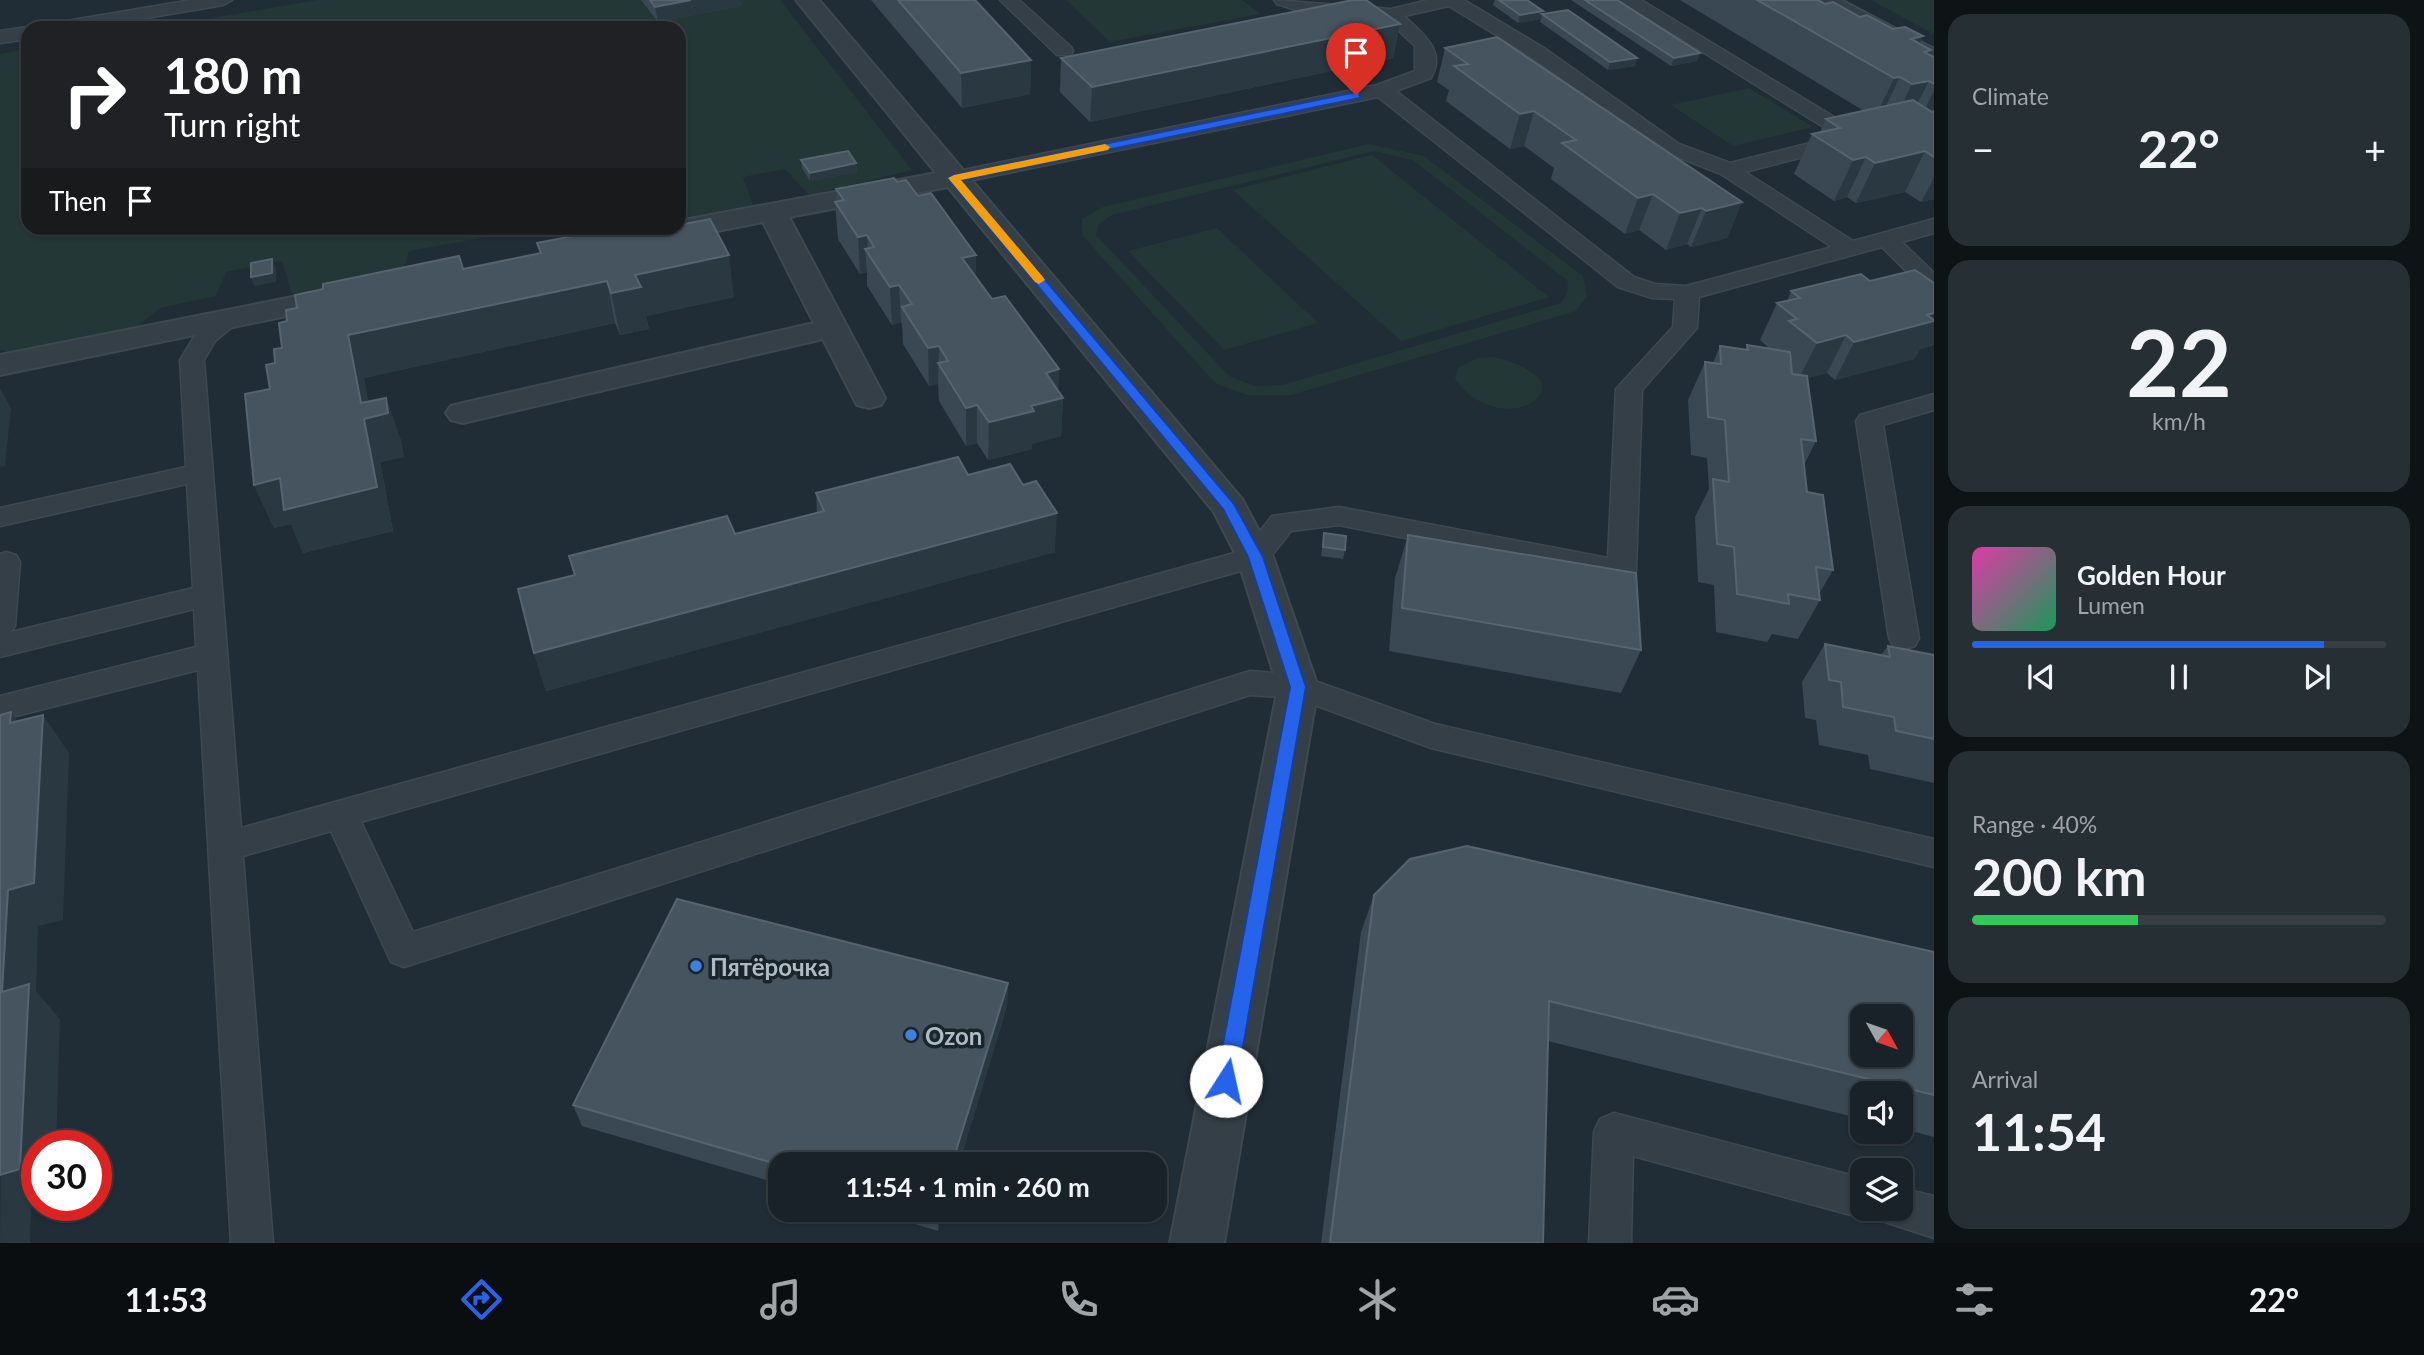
<!DOCTYPE html>
<meta charset="utf-8">
<style>
:root{--surface:#192228;--page:#262f34;--text:#f1f3f6;--muted:#9fa4a8;--line:#373f45;--accent:#2563eb}
body{margin:0;font-family:Lato,sans-serif;background:var(--page);color:var(--text);height:100vh;display:flex;flex-direction:column;font-size:26px;white-space:nowrap}
*{box-sizing:border-box;margin:0}
p{font-size:23px;color:var(--muted)}
.icon{flex:none;width:38px;height:38px;fill:none;stroke:currentColor;stroke-width:2;stroke-linecap:round;stroke-linejoin:round}
.map{position:relative;flex:1;overflow:hidden}
.panel{display:flex;flex-direction:column;gap:14px;padding:14px;background:#0e1316;width:490px}
.panel>*{flex:none}
.top-card{position:absolute;left:21px;top:21px;width:665px;height:214px;border-radius:21px;box-shadow:0 2px 5px #0004,0 0 0 2px var(--line);background:#202124;color:#fff;overflow:hidden}
.needle{width:46px;rotate:130deg}
.tools{position:absolute;left:1850px;top:1004px;display:grid;gap:14px}
.tools a{display:grid;place-items:center;width:63px;height:63px;border-radius:14px;background:var(--surface);box-shadow:0 2px 5px #0004,0 0 0 2px var(--line);font-size:35px}
.speed{position:absolute;left:21px;top:1130px;display:flex;gap:14px;font-size:35px;font-weight:700;text-align:center}
.speed>*{display:grid;place-content:center;width:91px;height:91px;border-radius:50%;background:var(--surface);box-shadow:0 2px 5px #0004,0 0 0 2px var(--line);line-height:1}
.speed .limit{border:10px solid #d22;background:#fff;color:#111}
.pin{position:absolute;display:grid;place-items:center;width:60px;height:60px;color:#fff;margin:-72px -30px;border-radius:50% 50% 50% 0;rotate:-45deg;box-shadow:0 0 7px #0007}
.pin .icon{rotate:45deg}
.me{position:absolute;width:77px;margin:-38px;rotate:10deg;stroke-linejoin:round;filter:drop-shadow(0 0 5px #0008)}
.turn{display:flex;align-items:center;gap:24px;height:147px;padding:0 28px;font-size:32px}
.turn .icon{width:91px;height:91px;stroke-width:2.5}
.turn b{display:block;font-size:49px;line-height:60px}
.then{display:flex;align-items:center;height:66px;padding:0 28px;background:#0003;gap:14px;font-size:26px}
.big{font-size:52px;font-weight:700;line-height:1.1}
.panel .card{flex:1;display:flex;flex-direction:column;justify-content:center;gap:10px;min-width:0;padding:0 24px;border-radius:21px;background:var(--page)}
.panel .dial{align-items:center;gap:0}
.dial b{font-size:91px;line-height:1}
.song{display:flex;align-items:center;gap:21px}
.cover{width:84px;height:84px;border-radius:10px;background:linear-gradient(135deg,hsl(320 70% 55%),hsl(150 70% 35%))}
.played{height:7px;border-radius:4px;background:linear-gradient(90deg,var(--accent) 85%,var(--line) 85%)}
.keys{display:flex;justify-content:space-around;direction:ltr}
.heat{display:flex;justify-content:space-between;align-items:center;font-size:38px;direction:ltr}
.charge{height:10px;border-radius:5px;background:linear-gradient(90deg,#34c759 40%,var(--line) 0)}
.trip{position:absolute;left:768px;top:1152px;width:399px;height:70px;border-radius:21px;background:var(--surface);box-shadow:0 2px 5px #0004,0 0 0 2px var(--line);font-weight:700;line-height:70px;text-align:center}
.tabs{display:flex;height:112px;justify-content:space-around;align-items:center;background:#0a0e10;color:var(--muted)}
.tabs .icon{width:49px;height:49px}
.tabs .current{color:var(--accent)}
.tabs b{font-size:32px;color:var(--text)}
main{display:flex;flex:1;min-height:0}
.map>svg:first-child{display:block}
.green{fill:#233736;fill-rule:evenodd}
.lines{fill:none;stroke-linecap:round;stroke-linejoin:round}
.service-casing{stroke:#3e4850;stroke-width:3}
.minor-casing{stroke:#3e4850;stroke-width:4}
.service{fill:#343f47;fill-rule:evenodd}
.minor{fill:#343f47;fill-rule:evenodd}
.wall{fill:#394853}
.shaded-wall{fill:#2a3842}
.building{fill:#45545f;stroke:#56646f;stroke-width:2;fill-rule:evenodd}
.route{fill:#2563eb;stroke:#184099;stroke-width:2}
.slow{fill:#f59e0b}
.shop-dot{fill:#3f7fe0;stroke:#1a242b;stroke-width:2.5}
.labels{text-anchor:middle;dominant-baseline:central;stroke-width:7;stroke-linejoin:round;paint-order:stroke}
.near-poi-label{font-size:24px;font-weight:bold;fill:#aebac4;stroke:#1a242b;text-anchor:start}
</style>
<main>
<div class="map">
<svg width="1934" height="1243" viewBox="0 0 1934 1243">
<rect width="100%" height="100%" fill="#212d36"/>
<g class="green">
<polygon points="317,0 780,0 912,170 809,195 785,169 743,177 754,207 679,223 679,28 153,28"/>
<polygon points="1066,0 1242,0 1260,14 1110,42"/>
<polygon points="1871,0 1934,0 1934,34"/>
<polygon points="28,49 28,228 536,228 409,251 403,272 292,294 282,261 226,272 216,296 160,308 132,331 19,355 0,350 0,54"/>
<polygon points="1749,88 1813,127 1733,146 1671,105"/>
<path d="M1369 144 1424 156 1583 276 1587 296 1576 311 1291 395H1247L1215 383 1082 235V219L1103 207ZM1374 151 1413 160 1568 281 1567 293 1561 303 1283 385 1254 386 1229 376 1096 235 1099 224 1112 215Z"/>
<polygon points="1372,155 1549,297 1401,341 1233,190"/>
<polygon points="1217,228 1318,323 1224,350 1128,251"/>
<path d="M1492 357C1506 359 1563 377 1535 400 1511 420 1468 403 1455 378L1458 368 1478 358Z"/>
</g>
<g class="lines">
<defs>
<g id="service">
<polygon points="191,0 232,0 223,5 88,28 46,28 55,23"/>
<polygon points="1000,0 1019,0 1071,47 1073,51 1071,55 1057,55"/>
<path d="M1274 0 1391 9 1428 0H1464L1544 48 1679 144 1730 163 1838 136 1619 0H1641L1862 134 1865 138 1862 142 1745 172 1853 241 1934 219V233L1902 242 1934 273V293L1926 291 1882 247 1699 297 1697 328 1642 390 1636 571 1632 578 1622 581 1339 525 1291 531 1265 564 361 822 413 932 1250 671 1298 675 1435 724 1934 839V867L1431 748 1296 698 1250 695 404 967 391 962 331 831 243 856 273 1243H231L198 670 0 720V696L196 647 194 609 0 657V554L6 552 16 555 20 562 15 626 11 632 193 588 187 484 0 526V508L186 467 180 360 197 332 223 313H239L243 318 215 341 204 360 241 828 1245 550 1272 516 1339 507 1608 558 1616 389 1673 327 1675 299 1652 298 1618 287 1378 97 954 184 947 182 943 178 947 174 954 172 1377 85 1415 71V46L1386 19 1302 12 1277 4ZM1449 6 1530 56 1665 152 1721 174 1832 247 1686 286 1655 284 1634 277 1396 91 1431 78C1447 51 1422 33 1404 16Z"/>
<polygon points="28,27 28,39 0,43 0,31"/>
<polygon points="1934,394 1934,410 1883,425 1919,638 1915,646 1904,649 1893,646 1889,638 1856,421 1860,415"/>
<polygon points="1614,1113 1862,1178 1862,1209 1878,1209 1862,1218 1633,1156 1631,1243 1589,1243 1594,1132 1600,1119"/>
<polygon points="1900,1188 1934,1196 1934,1238 1885,1222 1880,1209 1900,1209"/>
</g>
<g id="minor">
<polygon points="796,0 819,0 1242,499 1273,557 1318,687 1224,1243 1170,1243 1278,687 1237,557 1214,512 948,187 789,217 885,398 881,405 869,408 857,405 823,339 463,423 451,420 446,413 451,406 463,403 814,323 763,222 661,242 651,239 647,233 650,228 679,228 679,221 936,173"/>
<polygon points="1813,0 1841,0 1934,49 1934,66 1816,5"/>
<polygon points="348,286 359,289 363,295 359,301 0,375 0,355"/>
</g>
</defs>
<use href="#service" class="service-casing"/>
<use href="#minor" class="minor-casing"/>
<use href="#service" class="service"/>
<use href="#minor" class="minor"/>
</g>
<g class="wall">
<polygon points="641,0 740,0 741,6 658,22"/>
<polygon points="871,0 975,0 1031,60 1030,94 962,108"/>
<polygon points="1495,0 1527,0 1543,11 1541,19 1518,23 1493,5"/>
<polygon points="1571,0 1617,0 1700,53 1697,61 1671,66"/>
<polygon points="1680,0 1818,0 1825,4 1893,29 1923,36 1919,44 1931,50 1929,55 1934,57 1934,199 1921,202 1905,192 1856,203 1847,197 1834,201 1794,174 1812,134 1820,132 1826,119 1864,111"/>
<polygon points="1542,14 1637,58 1635,66 1608,70 1540,22"/>
<polygon points="1400,24 1393,58 1090,122 1060,92 1061,58"/>
<polygon points="1445,48 1742,202 1727,238 1691,247 1687,244 1666,250 1639,230 1625,234 1551,179 1554,168 1524,146 1510,149 1446,101 1449,90 1437,82"/>
<polygon points="801,160 856,163 857,172 810,181 802,168"/>
<polygon points="836,189 976,277 992,299 1059,369 1058,390 1063,398 1061,436 1032,444 1032,449 988,460 977,443 966,446 939,401 938,384 929,386 903,344 902,325 901,322 892,325 867,286 867,272 860,274 838,239 835,202 837,202"/>
<polygon points="537,243 734,297 646,316 649,329 620,335 615,323 364,378 368,402 386,398 401,441 404,457 380,462 393,531 303,553 291,524 274,528 254,485 270,389 275,363 282,348 287,321 463,269 540,253"/>
<polygon points="1870,281 1934,283 1934,345 1920,349 1914,359 1835,380 1827,373 1807,378 1816,441 1804,465 1807,492 1833,570 1819,594 1820,600 1798,639 1772,634 1767,642 1716,632 1714,585 1698,582 1695,517 1709,489 1707,458 1691,455 1688,400 1705,362 1713,363 1720,346 1745,350 1747,345 1769,348 1760,340 1777,303 1787,301 1791,291"/>
<polygon points="968,475 1055,552 546,691 534,653 574,575 569,556 735,534 817,513 816,493"/>
<polygon points="1324,533 1345,550 1343,559 1321,556"/>
<polygon points="1408,535 1641,650 1621,693 1389,651 1395,578"/>
<polygon points="1825,644 1881,655 1888,646 1934,655 1934,783 1870,769 1868,755 1819,745 1816,720 1805,718 1802,682"/>
<polygon points="1374,895 1934,952 1934,1137 1900,1128 1900,1094 1862,1094 1862,1119 1548,1041 1543,1243 1321,1243 1361,932"/>
<polygon points="1008,983 1007,1006 959,1164 780,1164 780,1184 582,1126 573,1105"/>
<polygon points="865,1209 945,1209 938,1231"/>
</g>
<g class="shaded-wall">
<polygon points="691,0 740,0 741,6 658,22 655,7"/>
<polygon points="1543,11 1541,19 1518,23 1520,15"/>
<polygon points="1400,24 1393,58 1090,122 1092,87"/>
<polygon points="1923,36 1905,75 1911,39"/>
<polygon points="1931,50 1916,83 1929,81 1909,120 1893,123 1912,84 1924,52"/>
<polygon points="1700,53 1697,61 1671,66 1674,58"/>
<polygon points="1637,58 1635,66 1608,70 1610,62"/>
<polygon points="1031,60 1030,94 962,108 961,73"/>
<polygon points="1900,77 1881,116 1875,118 1894,78"/>
<polygon points="1934,91 1934,121 1917,125"/>
<polygon points="1534,111 1524,146 1510,149 1520,114"/>
<polygon points="1925,151 1905,192 1856,203 1875,163"/>
<polygon points="1866,157 1847,197 1834,201 1853,160"/>
<polygon points="856,163 857,172 810,181 810,173"/>
<polygon points="1934,177 1934,199 1921,202 1930,186"/>
<polygon points="1653,194 1639,230 1625,234 1638,198"/>
<polygon points="1742,202 1727,238 1691,247 1706,211"/>
<polygon points="1702,208 1687,244 1666,250 1680,213"/>
<polygon points="867,235 868,252 865,249 867,272 860,274 858,237"/>
<polygon points="729,255 734,297 646,316 649,329 620,335 611,293 635,275"/>
<polygon points="976,255 976,292 962,258"/>
<polygon points="272,259 276,268 276,282 254,286 251,277"/>
<polygon points="607,281 615,323 364,378 371,417 386,398 401,441 404,457 380,462 393,531 303,553 291,524 274,528 254,485 361,403 348,335"/>
<polygon points="899,285 901,322 892,325 890,287"/>
<polygon points="1934,301 1934,345 1920,349 1914,359 1835,380 1854,342"/>
<polygon points="1846,335 1827,373 1798,380 1817,343"/>
<polygon points="939,346 938,384 929,386 928,348"/>
<polygon points="1059,369 1057,399 1063,398 1061,436 1032,444 1032,449 988,460 989,422 1031,406 1046,373"/>
<polygon points="0,388 11,408 5,466 0,467"/>
<polygon points="977,405 977,443 966,446 966,408"/>
<polygon points="1057,513 1055,552 546,691 534,653"/>
<polygon points="11,712 38,750 10,723"/>
<polygon points="43,715 69,753 63,920 38,926 36,991 60,1019 56,1146 37,1146 37,1206 38,1206 31,1208 30,1243 0,1243 2,992 8,890"/>
<polygon points="1008,983 1007,1006 959,1164 952,1164"/>
<polygon points="938,1209 945,1209 938,1231"/>
</g>
<g class="building">
<polygon points="650,0 691,0 655,7"/>
<polygon points="898,0 975,0 1031,60 961,73"/>
<polygon points="1353,0 1366,0 1400,24 1092,87 1061,58"/>
<polygon points="1499,0 1527,0 1543,11 1520,15"/>
<polygon points="1585,0 1617,0 1700,53 1674,58"/>
<polygon points="1757,0 1818,0 1825,4 1833,2 1860,17 1867,15 1893,29 1905,27 1923,36 1911,39 1931,50 1924,52 1934,57 1934,84 1929,81 1912,84 1900,77 1894,78"/>
<polygon points="1568,10 1637,58 1610,62 1542,14"/>
<polygon points="1497,37 1742,202 1706,211 1702,208 1680,213 1653,194 1638,198 1562,143 1576,140 1534,111 1520,114 1454,66 1468,64 1445,48"/>
<polygon points="1913,100 1932,112 1934,111 1934,157 1925,151 1875,163 1866,157 1853,160 1812,134 1840,128 1826,119"/>
<polygon points="848,151 856,163 810,173 801,160"/>
<polygon points="894,178 897,182 906,180 918,196 931,193 976,255 962,258 992,299 1005,296 1059,369 1046,373 1063,398 1031,406 1034,411 989,422 977,405 966,408 938,363 948,361 939,346 928,348 902,307 912,304 899,285 890,287 865,249 874,247 867,235 858,237 835,202 844,200 836,189"/>
<polygon points="710,219 729,255 635,275 641,287 611,293 607,281 348,335 361,403 386,398 388,413 364,419 377,487 284,510 280,478 254,485 245,394 270,389 266,365 275,363 274,349 282,348 279,323 287,321 286,310 297,308 295,295 323,289 323,284 459,256 463,269 541,253 537,243 614,228 679,228 679,225"/>
<polygon points="272,259 272,273 251,277 251,263"/>
<polygon points="1915,270 1934,283 1934,313 1927,315 1934,320 1934,321 1854,342 1846,335 1817,343 1789,321 1797,319 1777,303 1800,298 1791,291 1861,274 1870,281"/>
<polygon points="1747,345 1790,352 1792,374 1807,376 1816,441 1801,439 1807,492 1823,495 1833,570 1816,567 1820,600 1788,594 1789,604 1737,594 1734,547 1717,544 1713,479 1729,482 1725,420 1708,417 1705,362 1721,364 1720,346 1748,350"/>
<polygon points="958,457 968,475 1010,464 1023,485 1036,481 1057,513 534,653 518,589 575,575 569,556 727,516 735,534 824,511 816,493"/>
<polygon points="1324,533 1346,536 1345,550 1323,547"/>
<polygon points="1408,535 1636,573 1641,650 1402,608"/>
<polygon points="1825,644 1890,657 1888,646 1934,655 1934,739 1896,731 1894,717 1843,707 1841,682 1829,680"/>
<polygon points="11,712 10,723 43,715 34,883 8,890 2,992 29,984 20,1169 0,1175 0,715"/>
<path d="M1467 846 1934 952V1095L1549 1001 1543 1243H1330L1374 895 1410 859ZM1862 1017H1900V1055H1862Z"/>
<polygon points="677,899 1008,983 952,1164 780,1164 780,1165 573,1105"/>
</g>
<polygon class="route" points="1356,92 1360,93 1360,98 961,180 1234,504 1263,557 1306,687 1237,1081 1234,1088 1226,1090 1219,1088 1216,1081 1290,687 1248,557 1223,509 948,178 954,175"/>
<polygon class="slow" points="1105,144 1110,147 1108,150 961,180 1043,277 1045,280 1039,284 1035,282 948,178 954,175"/>
<g class="shop-dot">
<circle cx="696" cy="966" r="7"/>
<circle cx="911" cy="1035" r="7"/>
</g>
<g class="labels">
<g class="near-poi-label">
<text x="710" y="966">Пятёрочка</text>
<text x="925" y="1035">Ozon</text>
</g>
</g>
</svg>
<div class="tools">
<a><svg class="needle" viewBox="-14 -14 28 28"><path d="M0-13l5 13h-10z" fill="#e53935"/><path d="M0 13l5-13h-10z" fill="#9fa4a8"/></svg></a>
<a><svg class="icon" aria-label="sound" viewBox="0 0 24 24"><path d="M4 9h4l5-4v14l-5-4H4zM17 9q2 3 0 6"/></svg></a>
<a><svg class="icon" aria-label="layers" viewBox="0 0 24 24"><path d="M12 4l9 5-9 5-9-5zM3 14l9 5 9-5"/></svg></a>
</div>
<div class="speed"><div class="limit">30</div></div>
<div class="pin" style="left:1356px;top:95px;background:#d93025"><svg class="icon" aria-label="arrive" viewBox="0 0 24 24"><path d="M6 21V4h12l-3 4 3 4H6"/></svg></div>
<svg class="me" style="left:1226px;top:1081px" viewBox="-20 -20 40 40"><circle r="19" fill="#fff"/><path d="M0-13L10 11 0 6-10 11z" fill="#2563eb"/></svg>
<div class="trip">11:54 · 1 min · 260 m</div>
<div class="top-card">
<div class="turn"><svg class="icon" aria-label="right" viewBox="0 0 24 24"><path d="M7 20v-9h11M14 6l5 5-5 5"/></svg><div><b>180 m</b>Turn right</div></div>
<div class="then">Then<svg class="icon" aria-label="arrive" viewBox="0 0 24 24"><path d="M6 21V4h12l-3 4 3 4H6"/></svg></div>
</div>
</div>
<section class="panel">
<div class="card"><p>Climate</p>
<div class="heat"><a>−</a><b class="big">22°</b><a>+</a></div>
</div>
<div class="card dial"><b>22</b><p>km/h</p></div>
<div class="card">
<div class="song"><i class="cover"></i><div><b>Golden Hour</b><p>Lumen</p></div></div>
<div class="played"></div>
<div class="keys"><svg class="icon" aria-label="previous" viewBox="0 0 24 24"><path d="M18 5L8 12l10 7zM5 5v14"/></svg><svg class="icon" aria-label="pause" viewBox="0 0 24 24"><path d="M8 5v14M16 5v14"/></svg><svg class="icon" aria-label="next" viewBox="0 0 24 24"><path d="M6 5l10 7-10 7zM19 5v14"/></svg></div>
</div>
<div class="card"><p>Range · 40%</p><b class="big">200 km</b><div class="charge"></div></div>
<div class="card"><p>Arrival</p><b class="big">11:54</b></div>
</section>
</main>
<nav class="tabs">
<b>11:53</b>
<svg class="icon current" aria-label="directions" viewBox="0 0 24 24"><path d="M12 3l9 9-9 9-9-9zM9 14v-3h6M13 9l2 2-2 2"/></svg>
<svg class="icon" aria-label="music" viewBox="0 0 24 24"><path d="M9 18V5l10-2v13"/><circle cx="6" cy="18" r="3"/><circle cx="16" cy="16" r="3"/></svg>
<svg class="icon" aria-label="phone" viewBox="0 0 24 24"><path d="M5 4h4l2 5-3 2q2 4 5 5l2-3 5 2v4C11 20 4 13 5 4z"/></svg>
<svg class="icon" aria-label="climate" viewBox="0 0 24 24"><path d="M12 3v18M4 7l16 10M4 17L20 7"/></svg>
<svg class="icon" aria-label="car" viewBox="0 0 24 24"><path d="M5 17H2v-5l4-1 3-4h7l3 4 3 1v5h-3M9 17h6M6 11h13"/><circle cx="7" cy="17" r="2"/><circle cx="17" cy="17" r="2"/></svg>
<svg class="icon" aria-label="filters" viewBox="0 0 24 24"><path d="M4 7h16M4 17h16"/><circle cx="9" cy="7" r="2"/><circle cx="15" cy="17" r="2"/></svg>
<b>22°</b>
</nav>
